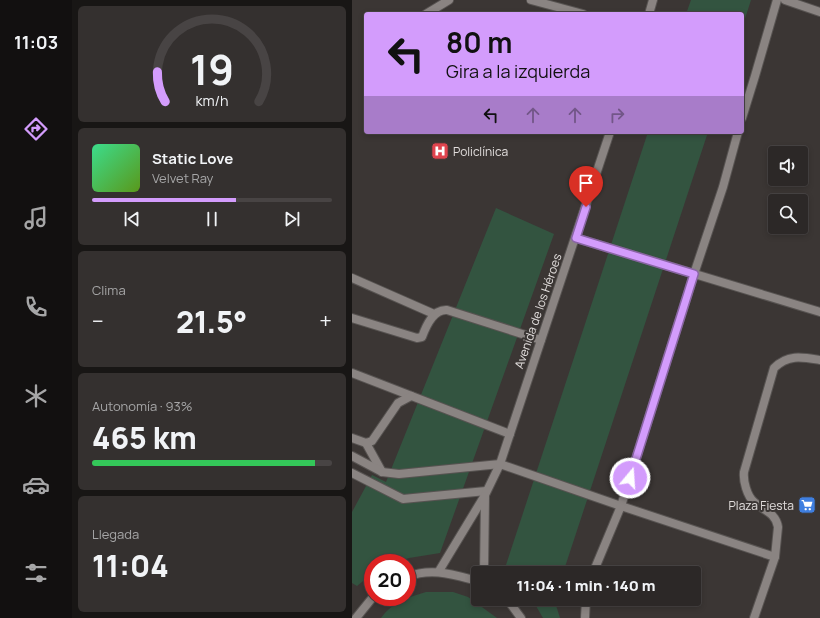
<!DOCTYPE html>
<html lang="es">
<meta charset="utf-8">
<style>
:root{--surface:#2c2827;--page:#34302f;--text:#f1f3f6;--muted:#a6a6a7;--line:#484444;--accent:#d39cfc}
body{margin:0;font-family:Manrope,sans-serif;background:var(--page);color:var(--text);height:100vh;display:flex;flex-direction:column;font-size:15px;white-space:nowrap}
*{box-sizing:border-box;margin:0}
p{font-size:13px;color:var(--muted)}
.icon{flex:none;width:22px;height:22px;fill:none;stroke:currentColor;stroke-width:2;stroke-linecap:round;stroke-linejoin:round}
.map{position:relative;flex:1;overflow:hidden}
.drawer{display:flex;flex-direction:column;gap:6px;padding:6px;background:#181615;width:280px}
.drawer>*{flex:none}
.top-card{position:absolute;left:12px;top:12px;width:380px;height:122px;border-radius:4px;box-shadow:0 2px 6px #0003,0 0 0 1px var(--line);background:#d39cfc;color:#111;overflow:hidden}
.tools{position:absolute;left:416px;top:146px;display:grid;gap:8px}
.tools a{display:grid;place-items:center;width:40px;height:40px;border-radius:4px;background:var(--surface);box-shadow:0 2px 6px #0003,0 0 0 1px var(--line);font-size:20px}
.speed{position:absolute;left:12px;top:554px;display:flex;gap:8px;font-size:20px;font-weight:700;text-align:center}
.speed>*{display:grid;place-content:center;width:52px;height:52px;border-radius:50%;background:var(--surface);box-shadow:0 2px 6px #0003,0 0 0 1px var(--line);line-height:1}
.speed .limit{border:6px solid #d22;background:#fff;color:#111}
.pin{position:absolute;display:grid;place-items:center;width:34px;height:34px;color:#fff;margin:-41px -17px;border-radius:50% 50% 50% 0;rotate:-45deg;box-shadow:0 0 4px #0007}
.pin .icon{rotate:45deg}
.me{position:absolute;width:44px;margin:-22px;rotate:18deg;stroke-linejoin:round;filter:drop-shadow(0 0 3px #0008)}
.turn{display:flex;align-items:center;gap:14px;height:84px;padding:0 16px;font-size:18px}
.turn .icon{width:52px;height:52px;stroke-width:2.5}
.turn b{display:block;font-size:28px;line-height:34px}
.lanes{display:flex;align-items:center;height:38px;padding:0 16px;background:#0003;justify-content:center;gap:20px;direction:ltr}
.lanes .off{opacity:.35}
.big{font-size:30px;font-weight:800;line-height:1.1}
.drawer .widget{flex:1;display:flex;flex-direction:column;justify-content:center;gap:6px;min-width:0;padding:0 14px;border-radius:6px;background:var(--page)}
.drawer .dial{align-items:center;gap:0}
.dial svg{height:104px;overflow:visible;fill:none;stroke:var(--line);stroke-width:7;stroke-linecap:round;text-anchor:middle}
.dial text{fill:var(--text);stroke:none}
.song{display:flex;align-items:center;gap:12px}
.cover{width:48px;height:48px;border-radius:6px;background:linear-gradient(135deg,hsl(150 70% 55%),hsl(90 70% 35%))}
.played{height:4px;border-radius:2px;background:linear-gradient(90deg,var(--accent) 60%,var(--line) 60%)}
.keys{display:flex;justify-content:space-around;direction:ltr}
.heat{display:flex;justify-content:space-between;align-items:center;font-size:22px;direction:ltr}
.charge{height:6px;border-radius:3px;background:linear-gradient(90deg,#34c759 93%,var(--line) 0)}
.trip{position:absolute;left:119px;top:566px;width:230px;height:40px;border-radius:4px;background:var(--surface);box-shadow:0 2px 6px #0003,0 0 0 1px var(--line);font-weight:800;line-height:40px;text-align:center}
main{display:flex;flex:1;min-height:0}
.dock{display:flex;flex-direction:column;width:72px;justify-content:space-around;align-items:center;background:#121010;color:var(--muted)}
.dock .icon{width:28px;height:28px}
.dock .selected{color:var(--accent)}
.dock b{font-size:18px;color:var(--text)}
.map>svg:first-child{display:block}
.green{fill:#335440}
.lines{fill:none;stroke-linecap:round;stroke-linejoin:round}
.service-casing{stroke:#575351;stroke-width:10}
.minor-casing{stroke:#575351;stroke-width:10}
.service{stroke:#8a8482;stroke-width:8}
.minor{stroke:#8a8482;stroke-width:8}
.route-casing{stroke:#8965a4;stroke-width:10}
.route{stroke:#d39cfc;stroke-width:7}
.labels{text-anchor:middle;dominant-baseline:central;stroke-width:4;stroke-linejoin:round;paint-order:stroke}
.poi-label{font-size:12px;fill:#e1dddc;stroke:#3b3634;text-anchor:start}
.street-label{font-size:12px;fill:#e1dddc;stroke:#3b3634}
</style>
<main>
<nav class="dock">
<b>11:03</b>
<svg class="icon selected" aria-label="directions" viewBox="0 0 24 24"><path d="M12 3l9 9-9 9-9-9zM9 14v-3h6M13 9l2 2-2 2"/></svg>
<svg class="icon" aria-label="music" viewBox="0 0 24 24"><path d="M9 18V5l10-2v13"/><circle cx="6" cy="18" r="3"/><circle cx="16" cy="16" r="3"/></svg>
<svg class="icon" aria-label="phone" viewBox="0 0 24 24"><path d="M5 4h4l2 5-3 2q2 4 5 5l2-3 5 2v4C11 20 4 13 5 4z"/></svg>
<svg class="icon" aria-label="climate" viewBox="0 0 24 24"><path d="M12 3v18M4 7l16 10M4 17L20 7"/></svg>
<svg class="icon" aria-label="car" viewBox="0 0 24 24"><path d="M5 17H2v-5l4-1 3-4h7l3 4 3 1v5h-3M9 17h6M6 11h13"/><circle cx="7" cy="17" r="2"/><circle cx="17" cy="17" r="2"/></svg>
<svg class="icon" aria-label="filters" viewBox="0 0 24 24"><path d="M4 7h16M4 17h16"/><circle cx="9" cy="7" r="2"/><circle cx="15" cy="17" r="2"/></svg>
</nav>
<section class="drawer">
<div class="widget dial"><svg viewBox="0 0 100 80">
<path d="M14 69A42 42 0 1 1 86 69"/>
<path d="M14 69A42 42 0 0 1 8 46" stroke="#d39cfc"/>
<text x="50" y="56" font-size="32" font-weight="700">19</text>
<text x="50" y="72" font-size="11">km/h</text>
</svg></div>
<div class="widget">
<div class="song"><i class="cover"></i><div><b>Static Love</b><p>Velvet Ray</p></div></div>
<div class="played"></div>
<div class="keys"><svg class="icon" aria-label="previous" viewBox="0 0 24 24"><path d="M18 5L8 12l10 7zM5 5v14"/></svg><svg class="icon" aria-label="pause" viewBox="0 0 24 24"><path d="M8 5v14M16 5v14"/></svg><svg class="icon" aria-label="next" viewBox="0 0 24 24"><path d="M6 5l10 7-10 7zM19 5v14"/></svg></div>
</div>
<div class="widget"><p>Clima</p>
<div class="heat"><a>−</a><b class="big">21.5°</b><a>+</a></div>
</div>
<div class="widget"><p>Autonomía · 93%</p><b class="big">465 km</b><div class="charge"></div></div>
<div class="widget"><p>Llegada</p><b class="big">11:04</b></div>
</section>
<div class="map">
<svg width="468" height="618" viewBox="0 0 468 618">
<rect width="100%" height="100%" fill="#3b3634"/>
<g class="green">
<polygon points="339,0 399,0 390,28 390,14 334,14"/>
<polygon points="296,132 356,132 211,573 155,573 152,571"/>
<polygon points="144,208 202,234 88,553 57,558 42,563 21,563 21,573 5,586 0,583 0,512 20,475 34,482"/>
<path d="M74 592H101L116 597 145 618H29C39 603 57 597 74 592Z"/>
<polygon points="180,599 202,599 208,618 191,618"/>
</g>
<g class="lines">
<defs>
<g id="service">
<polyline points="179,0 231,14"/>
<polyline points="433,0 468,12"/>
<polyline points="74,14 97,0"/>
<polyline points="390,118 403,76 425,0"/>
<polyline points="224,238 468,312"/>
<polyline points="0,278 82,314"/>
<path d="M0 318 65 338 70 337C74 326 81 309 95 310L189 340"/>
<polyline points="0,373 158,434"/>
<polyline points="0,438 14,443 20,441 46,403 59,396"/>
<polyline points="14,443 30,472"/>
<polyline points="0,456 30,472 47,474 148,464 269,506 423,557"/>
<polyline points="0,473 51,499 134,491"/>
<polyline points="241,573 269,506 342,274 371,187 386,132"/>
<polyline points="233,618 234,599"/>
<path d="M402 618 423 557 426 527C424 513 411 510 402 502 395 496 391 481 392 472L422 368C436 354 450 357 468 360"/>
</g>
<g id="minor">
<polyline points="297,14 301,0"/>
<polyline points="87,571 133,495 148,464 258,132"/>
<polyline points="132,573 133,496"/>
<path d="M55 577C80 567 102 575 126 581"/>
<polyline points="155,599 169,618"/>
<polyline points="4,618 21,597"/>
</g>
</defs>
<use href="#service" class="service-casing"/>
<use href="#minor" class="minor-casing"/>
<use href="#service" class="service"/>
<use href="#minor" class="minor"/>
</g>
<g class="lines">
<defs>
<polyline id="route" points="234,207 224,238 342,274 278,478"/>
</defs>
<use href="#route" class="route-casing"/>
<use href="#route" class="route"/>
</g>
<defs>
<symbol id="hospital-square" viewBox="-11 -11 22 22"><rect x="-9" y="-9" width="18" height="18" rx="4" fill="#e0444e" stroke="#3b3634"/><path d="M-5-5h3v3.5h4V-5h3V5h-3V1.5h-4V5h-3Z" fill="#fff"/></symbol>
<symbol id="supermarket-square" viewBox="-11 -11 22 22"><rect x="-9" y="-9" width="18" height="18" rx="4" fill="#3f7fe0" stroke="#3b3634"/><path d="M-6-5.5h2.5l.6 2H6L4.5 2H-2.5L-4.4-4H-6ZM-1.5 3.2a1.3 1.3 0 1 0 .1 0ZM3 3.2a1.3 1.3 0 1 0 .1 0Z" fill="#fff"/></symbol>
</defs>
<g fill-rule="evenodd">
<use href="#hospital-square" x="78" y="141" width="20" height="20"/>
<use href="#supermarket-square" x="445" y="495" width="20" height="20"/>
</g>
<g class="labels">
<g class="poi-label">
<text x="101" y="151">Policlínica</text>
<text x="442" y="505" text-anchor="end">Plaza Fiesta</text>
</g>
<g class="street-label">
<text transform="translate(186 311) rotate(-71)">Avenida de los Héroes</text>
</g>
</g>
</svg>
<div class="tools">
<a><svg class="icon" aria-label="sound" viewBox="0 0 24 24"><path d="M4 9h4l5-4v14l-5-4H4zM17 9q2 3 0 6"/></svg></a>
<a><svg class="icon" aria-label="search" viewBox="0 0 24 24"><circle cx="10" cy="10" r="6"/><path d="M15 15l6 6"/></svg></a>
</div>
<div class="speed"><div class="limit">20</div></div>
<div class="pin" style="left:234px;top:207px;background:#d93025"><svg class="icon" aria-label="arrive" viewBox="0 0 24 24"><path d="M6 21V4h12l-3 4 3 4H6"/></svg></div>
<svg class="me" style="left:278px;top:478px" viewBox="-20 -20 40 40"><circle r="17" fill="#d39cfc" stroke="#fff" stroke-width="3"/><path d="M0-11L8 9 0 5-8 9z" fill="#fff"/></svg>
<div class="trip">11:04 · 1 min · 140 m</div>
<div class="top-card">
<div class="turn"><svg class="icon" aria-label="left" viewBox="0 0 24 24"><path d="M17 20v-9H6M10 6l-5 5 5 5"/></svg><div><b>80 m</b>Gira a la izquierda</div></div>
<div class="lanes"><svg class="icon" aria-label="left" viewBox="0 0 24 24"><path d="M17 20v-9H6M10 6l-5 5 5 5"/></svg><svg class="icon off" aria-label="ahead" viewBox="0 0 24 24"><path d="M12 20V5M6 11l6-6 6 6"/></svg><svg class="icon off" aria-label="ahead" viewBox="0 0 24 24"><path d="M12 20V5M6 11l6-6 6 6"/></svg><svg class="icon off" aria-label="right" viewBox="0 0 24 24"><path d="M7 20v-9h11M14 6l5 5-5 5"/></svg></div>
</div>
</div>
</main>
